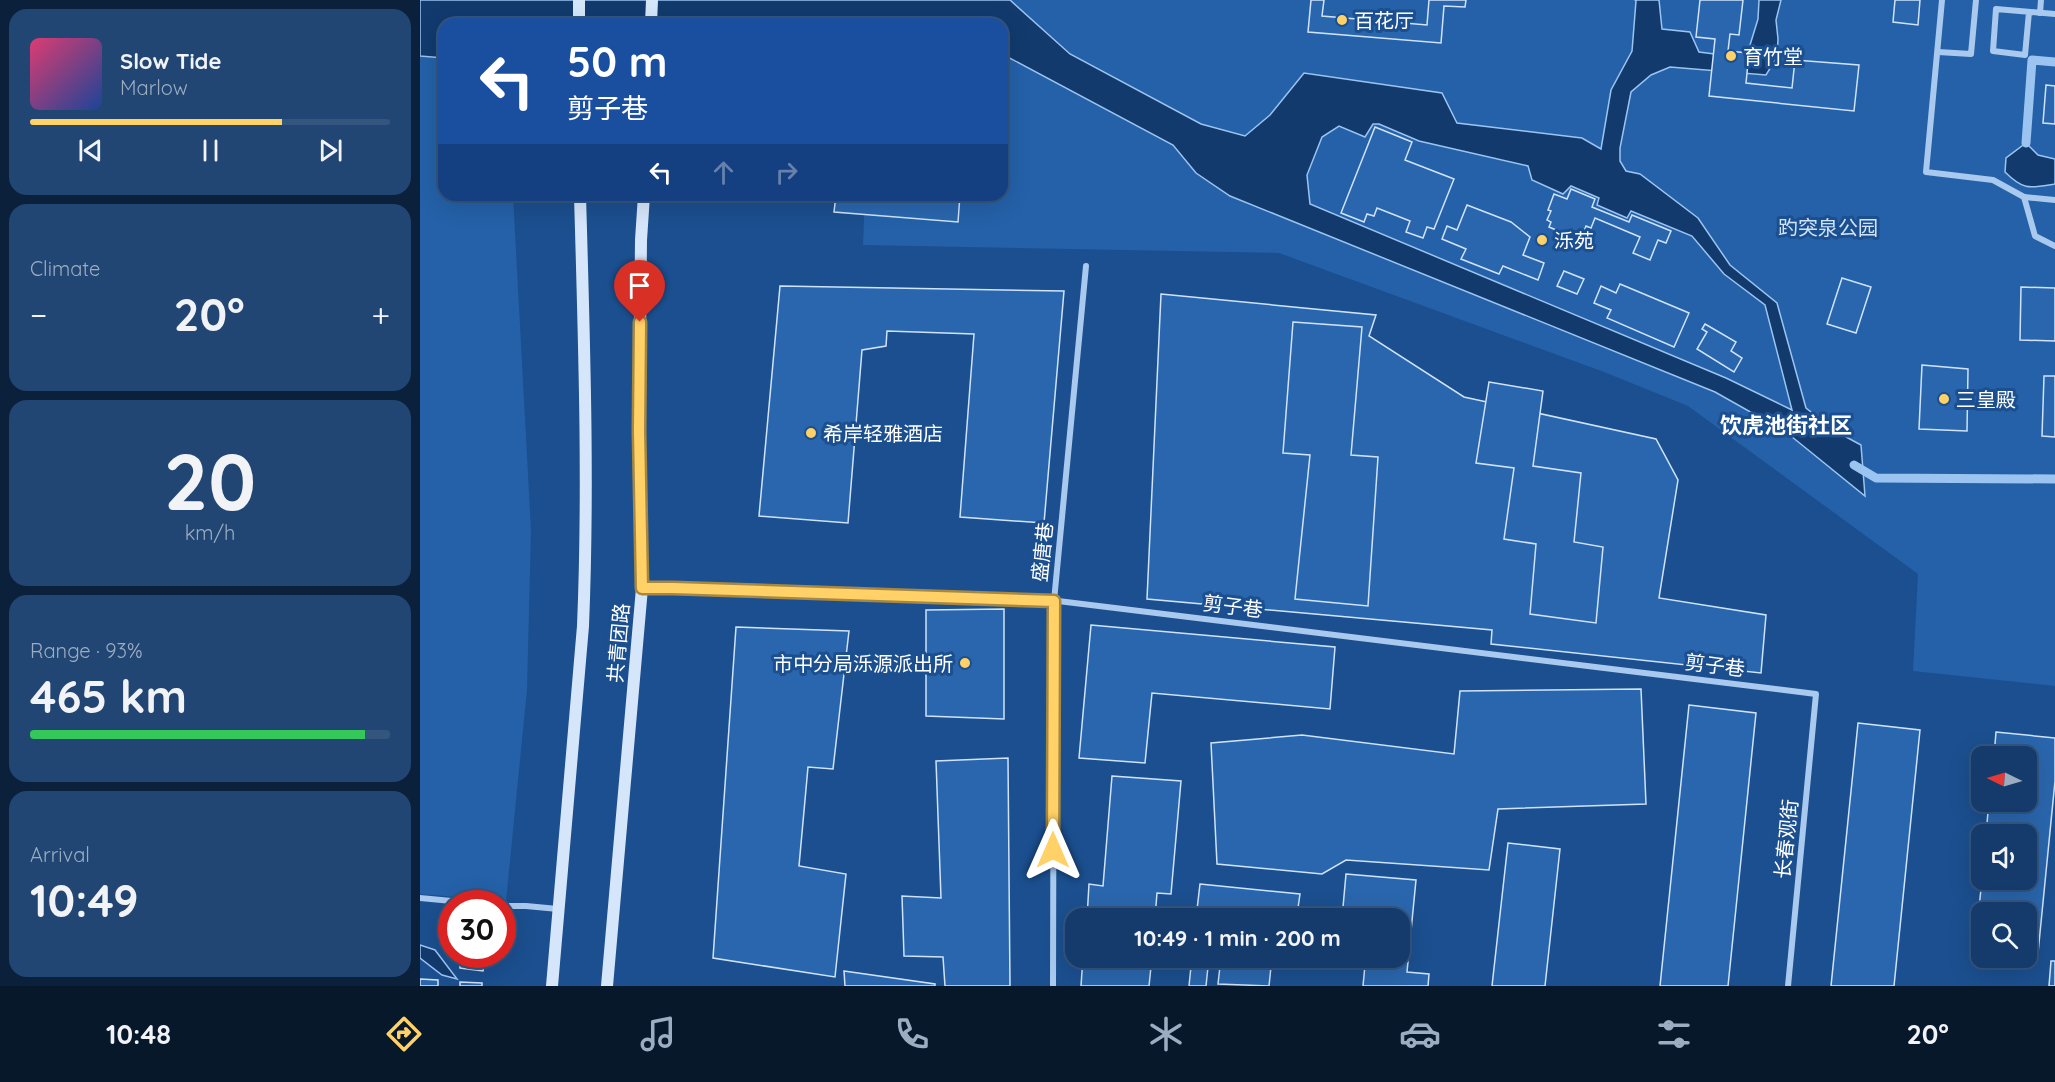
<!DOCTYPE html>
<meta charset="utf-8">
<style>
:root{--surface:#143b6b;--page:#214673;--text:#f1f3f6;--muted:#9dadc1;--line:#33557e;--accent:#ffd166}
body{margin:0;font-family:Quicksand,"Noto Sans SC",sans-serif;background:var(--page);color:var(--text);height:100vh;display:flex;flex-direction:column;font-size:22px;white-space:nowrap}
*{box-sizing:border-box;margin:0}
p{font-size:20px;color:var(--muted)}
.icon{flex:none;width:33px;height:33px;fill:none;stroke:currentColor;stroke-width:2;stroke-linecap:round;stroke-linejoin:round}
.map{position:relative;flex:1;overflow:hidden}
.sheet{display:flex;flex-direction:column;gap:9px;padding:9px;background:#0b203b;width:420px}
.sheet>*{flex:none}
.top-card{position:absolute;left:18px;top:18px;width:570px;height:183px;border-radius:18px;box-shadow:0 6px 24px #0002,0 0 0 2px var(--line);background:#1a4fa0;color:#fff;overflow:hidden}
.needle{width:39px;rotate:275deg}
.tools{position:absolute;left:1551px;top:746px;display:grid;gap:12px}
.tools a{display:grid;place-items:center;width:66px;height:66px;border-radius:12px;background:var(--surface);box-shadow:0 6px 24px #0002,0 0 0 2px var(--line);font-size:30px}
.speed{position:absolute;left:18px;top:890px;display:flex;gap:12px;font-size:30px;font-weight:700;text-align:center}
.speed>*{display:grid;place-content:center;width:78px;height:78px;border-radius:50%;background:var(--surface);box-shadow:0 6px 24px #0002,0 0 0 2px var(--line);line-height:1}
.speed .limit{border:9px solid #d22;background:#fff;color:#111}
.pin{position:absolute;display:grid;place-items:center;width:51px;height:51px;color:#fff;margin:-62px -26px;border-radius:50% 50% 50% 0;rotate:-45deg;box-shadow:0 0 6px #0007}
.pin .icon{rotate:45deg}
.me{position:absolute;width:66px;margin:-33px;rotate:0deg;stroke-linejoin:round;filter:drop-shadow(0 0 4px #0008)}
.turn{display:flex;align-items:center;gap:21px;height:126px;padding:0 30px;font-size:27px}
.turn .icon{width:78px;height:78px;stroke-width:2.5}
.turn b{display:block;font-size:42px;line-height:51px}
.lanes{display:flex;align-items:center;height:57px;padding:0 30px;background:#0003;justify-content:center;gap:30px;direction:ltr}
.lanes .off{opacity:.35}
.big{font-size:45px;font-weight:700;line-height:1.1}
.sheet .tile{flex:1;display:flex;flex-direction:column;justify-content:center;gap:9px;min-width:0;padding:0 21px;border-radius:18px;background:var(--page)}
.sheet .dial{align-items:center;gap:0}
.dial b{font-size:78px;line-height:1}
.song{display:flex;align-items:center;gap:18px}
.cover{width:72px;height:72px;border-radius:9px;background:linear-gradient(135deg,hsl(340 70% 55%),hsl(220 70% 35%))}
.played{height:6px;border-radius:3px;background:linear-gradient(90deg,var(--accent) 70%,var(--line) 70%)}
.keys{display:flex;justify-content:space-around;direction:ltr}
.heat{display:flex;justify-content:space-between;align-items:center;font-size:33px;direction:ltr}
.charge{height:9px;border-radius:4px;background:linear-gradient(90deg,#34c759 93%,var(--line) 0)}
.trip{position:absolute;left:645px;top:908px;width:345px;height:60px;border-radius:18px;background:var(--surface);box-shadow:0 6px 24px #0002,0 0 0 2px var(--line);font-weight:700;line-height:60px;text-align:center}
.tab-bar{display:flex;height:96px;justify-content:space-around;align-items:center;background:#08182b;color:var(--muted)}
.tab-bar .icon{width:42px;height:42px}
.tab-bar .active{color:var(--accent)}
.tab-bar b{font-size:27px;color:var(--text)}
main{display:flex;flex:1;min-height:0}
.map>svg:first-child{display:block}
.green{fill:#2461a8}
.water{fill:#123a6d;stroke:#9cc4f0;stroke-width:1.5;fill-rule:evenodd}
.lines{fill:none;stroke-linecap:round;stroke-linejoin:round}
.stream{stroke:#9cc4f0;stroke-width:9}
.building{fill:#2a66ad;stroke:#cfe3fa;stroke-width:1.5}
.street{stroke:#a9c9ee;stroke-width:6}
.secondary{stroke:#d6e6fa;stroke-width:12}
.route-casing{stroke:#a68842;stroke-width:15}
.route{stroke:#ffd166;stroke-width:10}
.poi-dot{fill:#ffd166;stroke:#1b4f8f;stroke-width:2}
.labels{text-anchor:middle;dominant-baseline:central;stroke-width:6;stroke-linejoin:round;paint-order:stroke}
.poi-label{font-size:20px;fill:#fff;stroke:#1b4f8f;text-anchor:start}
.park-label{font-size:20px;fill:#cfe3fa;stroke:#1b4f8f}
.street-label{font-size:20px;fill:#fff;stroke:#1b4f8f}
.quarter-label{font-size:22px;font-weight:bold;fill:#fff;stroke:#1b4f8f}
</style>
<main>
<section class="sheet">
<div class="tile">
<div class="song"><i class="cover"></i><div><b>Slow Tide</b><p>Marlow</p></div></div>
<div class="played"></div>
<div class="keys"><svg class="icon" aria-label="previous" viewBox="0 0 24 24"><path d="M18 5L8 12l10 7zM5 5v14"/></svg><svg class="icon" aria-label="pause" viewBox="0 0 24 24"><path d="M8 5v14M16 5v14"/></svg><svg class="icon" aria-label="next" viewBox="0 0 24 24"><path d="M6 5l10 7-10 7zM19 5v14"/></svg></div>
</div>
<div class="tile"><p>Climate</p>
<div class="heat"><a>−</a><b class="big">20°</b><a>+</a></div>
</div>
<div class="tile dial"><b>20</b><p>km/h</p></div>
<div class="tile"><p>Range · 93%</p><b class="big">465 km</b><div class="charge"></div></div>
<div class="tile"><p>Arrival</p><b class="big">10:49</b></div>
</section>
<div class="map">
<svg width="1635" height="986" viewBox="0 0 1635 986">
<rect width="100%" height="100%" fill="#1b4f8f"/>
<g class="green">
<polygon points="0,0 1635,0 1635,686 1493,671 1498,574 1268,406 1184,372 859,253 443,245 445,195 582,195 582,24 24,24"/>
<polygon points="0,56 24,58 24,195 93,195 111,530 107,690 86,901 0,894"/>
</g>
<g class="water">
<path d="M0 0H590L650 54 781 124 825 136 850 115 884 73 1022 93 1037 123 1162 138 1181 149 1191 90 1212 51 1216 1 1215 0H1239L1242 29 1270 32 1279 52 1326 58 1338 19 1339 0H1361L1356 20 1358 39 1357 57 1346 75 1250 67 1231 75 1211 92 1200 148V161L1206 171 1220 174 1278 218 1310 265 1357 303 1386 408 1417 432 1441 445 1445 496 1366 432 1295 392 810 196 776 173 753 145 582 54V24H24V58L0 56ZM953 124H959L999 141 1108 166 1112 180 1143 194 1151 186 1179 198 1177 205 1207 218 1211 211 1272 236 1304 274 1345 305 1372 410 1306 378 890 204 887 175 902 137 919 126 945 137Z"/>
<path d="M1606 143 1618 155 1635 159V184C1610 188 1604 191 1585 172L1586 158Z"/>
<polygon points="0,945 15,950 37,979 22,975 0,958"/>
</g>
<g class="lines">
<g class="stream">
<polyline points="1606,143 1612,60 1635,62"/>
<polyline points="1434,465 1456,478 1635,479"/>
</g>
</g>
<g class="building">
<polygon points="891,0 904,0 902,16 1007,25 1009,0 1046,0 1045,7 1024,6 1021,43 888,32"/>
<polygon points="1280,0 1323,0 1319,35 1310,34 1308,51 1329,53 1326,83 1372,88 1375,60 1439,65 1434,111 1289,96 1295,39 1276,37"/>
<polygon points="1475,0 1500,0 1498,25 1473,22"/>
<polygon points="1626,85 1635,86 1635,124 1623,123"/>
<polygon points="955,127 992,142 985,160 1034,179 1014,229 1007,227 1003,238 986,232 990,221 957,208 954,216 947,214 944,222 921,213"/>
<polygon points="1151,189 1175,199 1172,207 1209,222 1212,215 1251,231 1246,243 1238,240 1230,260 1213,253 1220,237 1175,218 1171,228 1166,226 1163,234 1156,231 1153,237 1129,227 1131,222 1127,220 1131,211 1128,210 1134,194 1147,199"/>
<polygon points="416,195 540,195 538,222 414,212"/>
<polygon points="1047,205 1091,222 1110,237 1103,255 1124,263 1118,280 1083,266 1079,274 1041,259 1046,249 1022,239 1027,226 1037,230"/>
<polygon points="1144,271 1164,279 1157,294 1137,286"/>
<polygon points="1422,278 1451,287 1436,333 1407,324"/>
<polygon points="1200,284 1269,313 1254,347 1187,318 1191,310 1174,303 1181,286 1196,293"/>
<polygon points="360,286 644,291 624,523 540,517 554,334 467,331 466,346 442,350 428,523 339,516"/>
<polygon points="1601,287 1635,288 1635,341 1600,340"/>
<polygon points="741,294 956,315 949,336 1044,397 1236,439 1258,480 1239,598 1346,615 1341,673 1071,644 1072,630 727,599"/>
<polygon points="873,322 942,327 931,455 958,457 948,606 875,599 890,455 863,453"/>
<polygon points="1285,324 1316,342 1311,351 1322,358 1314,372 1277,349 1287,332 1282,329"/>
<polygon points="1502,365 1548,369 1547,431 1499,429"/>
<polygon points="1624,376 1635,376 1635,437 1622,436"/>
<polygon points="1069,382 1123,391 1113,466 1161,473 1154,542 1183,547 1176,623 1110,614 1116,544 1084,539 1094,468 1056,463"/>
<polygon points="584,609 584,719 506,716 506,610"/>
<polygon points="671,625 915,647 910,709 732,693 725,763 659,758"/>
<polygon points="316,627 429,631 413,769 388,767 379,866 426,874 415,977 293,958"/>
<polygon points="1221,689 1226,804 1078,809 1069,870 926,860 902,874 797,864 791,743 882,735 1034,754 1040,691"/>
<polygon points="1269,705 1336,713 1308,986 1240,986"/>
<polygon points="1438,723 1500,730 1474,986 1411,986"/>
<polygon points="1576,732 1635,738 1635,781 1618,953 1606,952 1606,912 1562,912 1562,948 1555,947 1562,879 1606,879 1606,834 1566,834 1569,801 1606,801 1606,756 1574,756"/>
<polygon points="588,758 590,986 525,986 523,957 484,956 482,896 521,898 516,761"/>
<polygon points="692,776 761,781 751,894 737,893 735,918 667,918 669,884 683,886"/>
<polygon points="1088,843 1140,849 1125,986 1072,986"/>
<polygon points="926,874 996,880 987,972 1009,974 1008,986 943,986 945,965 918,963 918,957 980,957 980,918 922,918"/>
<polygon points="780,884 880,894 877,915 857,913 856,918 804,918 805,909 795,907 793,918 776,918"/>
<polygon points="40,954 65,954 63,971 40,968"/>
<polygon points="663,957 732,957 729,986 661,986"/>
<polygon points="772,957 789,957 786,986 769,986"/>
<polygon points="801,957 852,957 849,986 798,984"/>
<polygon points="1631,961 1635,961 1635,986 1629,986"/>
<polygon points="424,971 515,984 515,986 425,986"/>
<polygon points="0,979 18,980 18,986 0,986"/>
<polygon points="40,982 62,983 62,986 40,986"/>
</g>
<g class="lines">
<g class="street">
<polyline points="1522,0 1506,172 1573,180 1604,197 1615,236 1635,246"/>
<polyline points="1609,12 1605,55 1573,51 1576,9 1635,14"/>
<polyline points="1620,13 1621,0"/>
<polyline points="1518,52 1551,54 1556,0"/>
<polyline points="1604,197 1635,200"/>
<polyline points="222,588 253,588 638,601 1396,694 1368,986"/>
<polyline points="0,898 53,903"/>
<polyline points="82,906 106,906 138,909"/>
<polyline points="633,986 634,601 666,266"/>
</g>
<g class="secondary">
<polyline points="159,24 159,0"/>
<polyline points="231,24 232,0"/>
<path d="M132 986 163 626C169 482 164 339 160 195"/>
<polyline points="187,986 222,588 219,431 221,240 224,195"/>
</g>
</g>
<g class="lines">
<defs>
<polyline id="route" points="220,322 219,431 222,588 253,588 634,601 633,850"/>
</defs>
<use href="#route" class="route-casing"/>
<use href="#route" class="route"/>
</g>
<g class="poi-dot">
<circle cx="922" cy="20" r="6"/>
<circle cx="1311" cy="56" r="6"/>
<circle cx="1122" cy="240" r="6"/>
<circle cx="1524" cy="399" r="6"/>
<circle cx="391" cy="433" r="6"/>
<circle cx="545" cy="663" r="6"/>
</g>
<g class="labels">
<g class="poi-label">
<text x="934" y="20">百花厅</text>
<text x="1323" y="56">育竹堂</text>
<text x="1134" y="240">泺苑</text>
<text x="1536" y="399">三皇殿</text>
<text x="403" y="433">希岸轻雅酒店</text>
<text x="533" y="663" text-anchor="end">市中分局泺源派出所</text>
</g>
<g class="park-label">
<text x="1408" y="227">趵突泉公园</text>
</g>
<g class="street-label">
<text transform="translate(622 552) rotate(-84)">盛唐巷</text>
<text transform="translate(813 606) rotate(7)">剪子巷</text>
<text transform="translate(198 643) rotate(-85)">共青团路</text>
<text transform="translate(1295 665) rotate(7)">剪子巷</text>
<text transform="translate(1366 839) rotate(-84)">长春观街</text>
</g>
<g class="quarter-label">
<text x="1366" y="425">饮虎池街社区</text>
</g>
</g>
</svg>
<div class="tools">
<a><svg class="needle" viewBox="-14 -14 28 28"><path d="M0-13l5 13h-10z" fill="#e53935"/><path d="M0 13l5-13h-10z" fill="#9dadc1"/></svg></a>
<a><svg class="icon" aria-label="sound" viewBox="0 0 24 24"><path d="M4 9h4l5-4v14l-5-4H4zM17 9q2 3 0 6"/></svg></a>
<a><svg class="icon" aria-label="search" viewBox="0 0 24 24"><circle cx="10" cy="10" r="6"/><path d="M15 15l6 6"/></svg></a>
</div>
<div class="speed"><div class="limit">30</div></div>
<div class="pin" style="left:220px;top:322px;background:#d93025"><svg class="icon" aria-label="arrive" viewBox="0 0 24 24"><path d="M6 21V4h12l-3 4 3 4H6"/></svg></div>
<svg class="me" style="left:633px;top:850px" viewBox="-20 -20 40 40"><path d="M0-17L14 15 0 8-14 15z" fill="#ffd166" stroke="#fff" stroke-width="4"/></svg>
<div class="trip">10:49 · 1 min · 200 m</div>
<div class="top-card">
<div class="turn"><svg class="icon" aria-label="left" viewBox="0 0 24 24"><path d="M17 20v-9H6M10 6l-5 5 5 5"/></svg><div><b>50 m</b>剪子巷</div></div>
<div class="lanes"><svg class="icon" aria-label="left" viewBox="0 0 24 24"><path d="M17 20v-9H6M10 6l-5 5 5 5"/></svg><svg class="icon off" aria-label="ahead" viewBox="0 0 24 24"><path d="M12 20V5M6 11l6-6 6 6"/></svg><svg class="icon off" aria-label="right" viewBox="0 0 24 24"><path d="M7 20v-9h11M14 6l5 5-5 5"/></svg></div>
</div>
</div>
</main>
<nav class="tab-bar">
<b>10:48</b>
<svg class="icon active" aria-label="directions" viewBox="0 0 24 24"><path d="M12 3l9 9-9 9-9-9zM9 14v-3h6M13 9l2 2-2 2"/></svg>
<svg class="icon" aria-label="music" viewBox="0 0 24 24"><path d="M9 18V5l10-2v13"/><circle cx="6" cy="18" r="3"/><circle cx="16" cy="16" r="3"/></svg>
<svg class="icon" aria-label="phone" viewBox="0 0 24 24"><path d="M5 4h4l2 5-3 2q2 4 5 5l2-3 5 2v4C11 20 4 13 5 4z"/></svg>
<svg class="icon" aria-label="climate" viewBox="0 0 24 24"><path d="M12 3v18M4 7l16 10M4 17L20 7"/></svg>
<svg class="icon" aria-label="car" viewBox="0 0 24 24"><path d="M5 17H2v-5l4-1 3-4h7l3 4 3 1v5h-3M9 17h6M6 11h13"/><circle cx="7" cy="17" r="2"/><circle cx="17" cy="17" r="2"/></svg>
<svg class="icon" aria-label="filters" viewBox="0 0 24 24"><path d="M4 7h16M4 17h16"/><circle cx="9" cy="7" r="2"/><circle cx="15" cy="17" r="2"/></svg>
<b>20°</b>
</nav>
